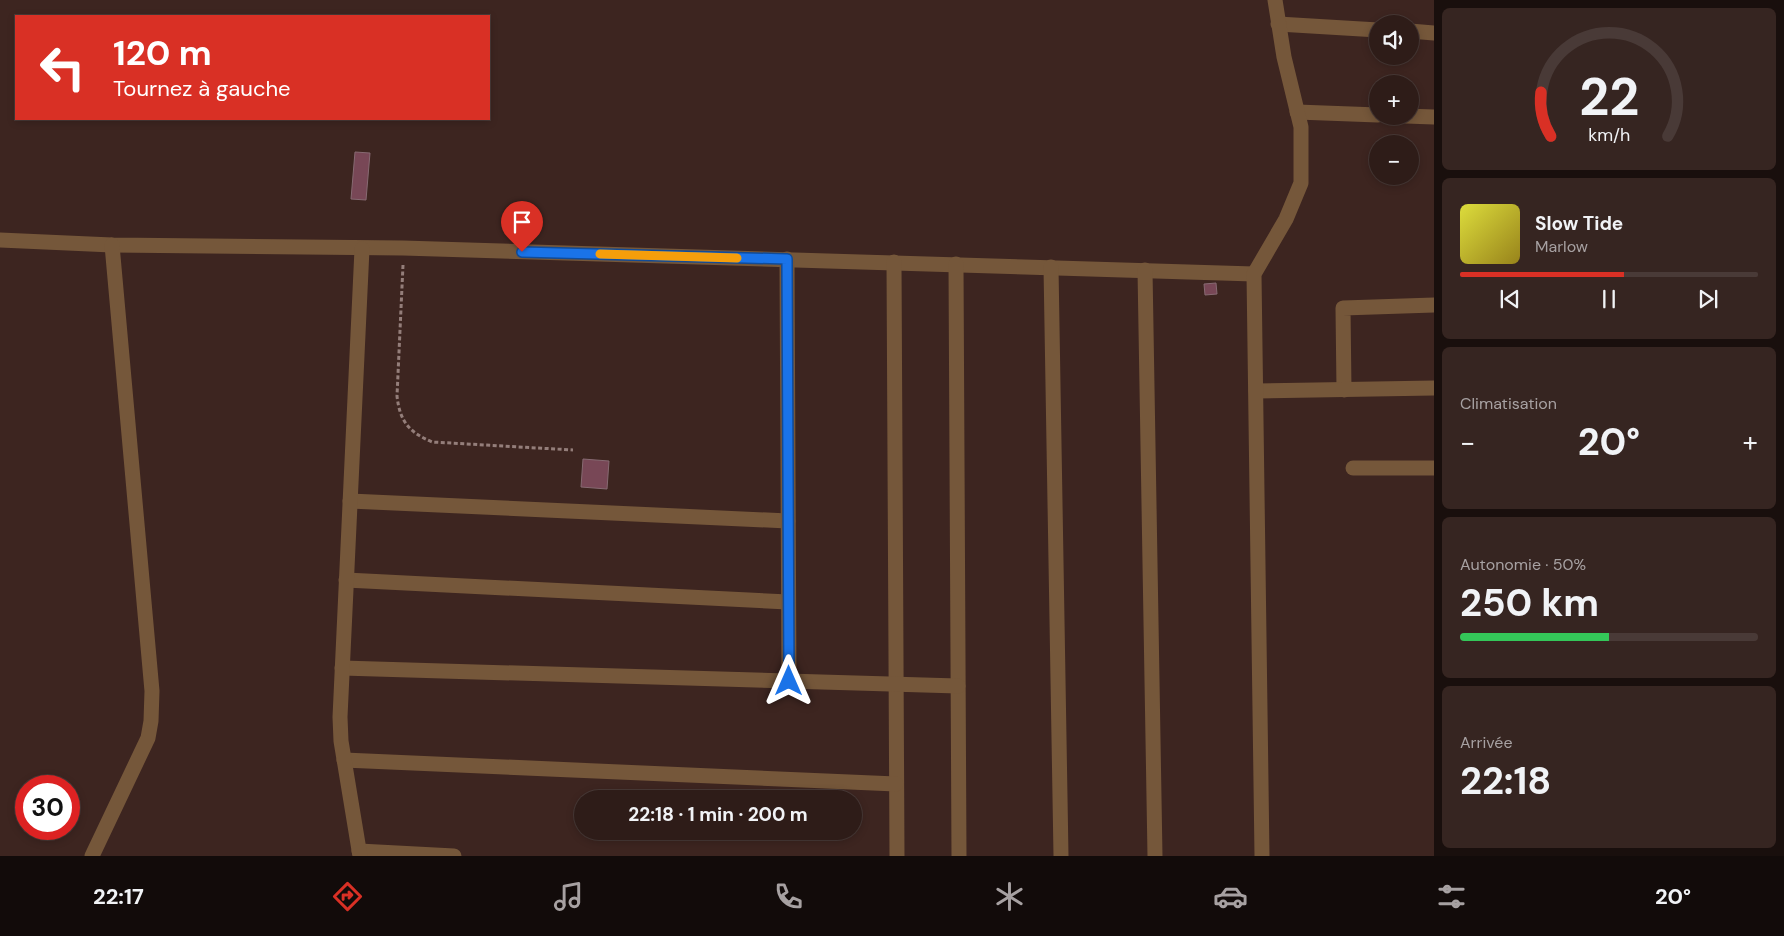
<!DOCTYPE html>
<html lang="fr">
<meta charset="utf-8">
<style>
:root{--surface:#2e1c18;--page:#362521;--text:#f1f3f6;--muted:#a7a1a2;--line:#493a37;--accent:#d93025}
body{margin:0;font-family:"DM Sans",sans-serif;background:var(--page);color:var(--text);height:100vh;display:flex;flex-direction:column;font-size:19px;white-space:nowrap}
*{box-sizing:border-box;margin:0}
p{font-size:16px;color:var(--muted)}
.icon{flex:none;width:28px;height:28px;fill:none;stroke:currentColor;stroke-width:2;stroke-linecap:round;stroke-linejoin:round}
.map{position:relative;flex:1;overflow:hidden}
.sheet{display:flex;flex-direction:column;gap:8px;padding:8px;background:#190f0d;width:350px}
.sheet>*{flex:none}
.guide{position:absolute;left:15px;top:15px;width:475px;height:105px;border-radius:0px;box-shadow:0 2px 8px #0003,0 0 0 1px var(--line);background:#d93025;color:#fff;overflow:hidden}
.controls{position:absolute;left:1369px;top:15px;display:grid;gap:10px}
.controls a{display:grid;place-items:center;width:50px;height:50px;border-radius:50%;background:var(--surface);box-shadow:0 2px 8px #0003,0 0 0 1px var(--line);font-size:25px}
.speed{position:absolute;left:15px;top:775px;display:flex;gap:10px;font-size:25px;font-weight:700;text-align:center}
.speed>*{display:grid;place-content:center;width:65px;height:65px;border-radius:50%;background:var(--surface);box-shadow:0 2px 8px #0003,0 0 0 1px var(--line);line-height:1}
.speed .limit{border:8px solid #d22;background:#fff;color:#111}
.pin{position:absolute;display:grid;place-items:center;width:42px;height:42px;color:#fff;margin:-51px -21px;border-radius:50% 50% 50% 0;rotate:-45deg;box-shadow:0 0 5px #0007}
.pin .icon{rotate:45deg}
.me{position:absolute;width:55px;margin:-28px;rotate:0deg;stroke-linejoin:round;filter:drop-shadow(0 0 4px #0008)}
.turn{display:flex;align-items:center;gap:18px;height:105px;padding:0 15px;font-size:22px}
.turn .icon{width:65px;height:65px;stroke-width:2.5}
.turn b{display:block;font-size:35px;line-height:42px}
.big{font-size:38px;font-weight:700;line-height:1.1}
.sheet .widget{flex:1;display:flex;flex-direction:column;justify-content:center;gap:8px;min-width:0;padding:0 18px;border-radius:8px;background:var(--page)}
.sheet .dial{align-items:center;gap:0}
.dial svg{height:130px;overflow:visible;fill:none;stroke:var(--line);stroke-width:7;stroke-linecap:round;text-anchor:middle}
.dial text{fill:var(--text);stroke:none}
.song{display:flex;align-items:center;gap:15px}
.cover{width:60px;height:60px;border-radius:8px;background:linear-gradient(135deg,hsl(60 70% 55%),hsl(50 70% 35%))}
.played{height:5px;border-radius:2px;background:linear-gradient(90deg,var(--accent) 55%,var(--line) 55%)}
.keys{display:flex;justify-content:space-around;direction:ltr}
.heat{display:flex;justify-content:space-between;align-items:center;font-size:28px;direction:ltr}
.charge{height:8px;border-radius:4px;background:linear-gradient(90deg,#34c759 50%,var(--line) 0)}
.trip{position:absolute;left:574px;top:790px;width:288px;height:50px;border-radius:25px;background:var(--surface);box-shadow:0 2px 8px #0003,0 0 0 1px var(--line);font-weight:700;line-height:50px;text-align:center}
.dock{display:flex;height:80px;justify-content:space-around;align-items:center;background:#120b0a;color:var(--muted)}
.dock .icon{width:35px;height:35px}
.dock .selected{color:var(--accent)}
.dock b{font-size:22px;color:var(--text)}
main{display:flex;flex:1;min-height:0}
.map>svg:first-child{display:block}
.building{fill:#784756;stroke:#876a72}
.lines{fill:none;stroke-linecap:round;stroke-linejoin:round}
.path{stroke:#947e7a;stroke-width:3;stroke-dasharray:4 2.5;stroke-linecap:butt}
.minor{stroke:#75573a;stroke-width:15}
.route-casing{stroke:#114b97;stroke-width:12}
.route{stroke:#1a73e8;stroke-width:9}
.slow{stroke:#f59e0b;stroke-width:9}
</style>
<main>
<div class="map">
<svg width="1434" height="856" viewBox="0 0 1434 856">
<rect width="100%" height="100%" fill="#3d2520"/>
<g class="building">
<polygon points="355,152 370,153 366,200 351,199"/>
<polygon points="1216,283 1217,294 1205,295 1204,284"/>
<polygon points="583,459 609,461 607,489 581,487"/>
</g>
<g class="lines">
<path class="path" d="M403 265 397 396C400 422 409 432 432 442L573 450"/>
<g class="minor">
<polyline points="1278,24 1378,30"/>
<polyline points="1410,31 1434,33"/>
<polyline points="1297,112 1378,115"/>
<polyline points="1406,116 1434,117"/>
<polyline points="0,240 112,245 403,248 1254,274"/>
<polyline points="787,259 789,681"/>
<polyline points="894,262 897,856"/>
<polyline points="956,264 959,856"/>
<polyline points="1051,267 1061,856"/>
<polyline points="1145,270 1155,856"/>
<polyline points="1344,390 1343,308 1434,305"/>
<polyline points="1256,391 1434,388"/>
<polyline points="1353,468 1434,468"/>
<polyline points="350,501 788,521"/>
<polyline points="346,580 788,602"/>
<polyline points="342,668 958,686"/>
<polyline points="344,760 896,784"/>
<polyline points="359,851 454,856"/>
<polyline points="92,856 148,738 151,721 152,691 112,245"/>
<polyline points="360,856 341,741 340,717 362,249"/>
<polyline points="1262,856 1254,274 1286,219 1301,183 1301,127 1284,57 1275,0"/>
</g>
</g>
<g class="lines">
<defs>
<polyline id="route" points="522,252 787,259 789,681"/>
</defs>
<use href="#route" class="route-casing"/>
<use href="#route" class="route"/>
<polyline class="slow" points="600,254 737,258"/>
</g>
</svg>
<div class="controls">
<a><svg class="icon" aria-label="sound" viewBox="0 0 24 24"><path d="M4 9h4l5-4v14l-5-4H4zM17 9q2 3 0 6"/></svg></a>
<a>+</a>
<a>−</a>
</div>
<div class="speed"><div class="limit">30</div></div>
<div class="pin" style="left:522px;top:252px;background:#d93025"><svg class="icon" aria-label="arrive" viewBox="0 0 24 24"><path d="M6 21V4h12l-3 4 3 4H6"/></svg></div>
<svg class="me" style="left:789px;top:681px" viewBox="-20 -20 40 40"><path d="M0-17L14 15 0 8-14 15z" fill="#1a73e8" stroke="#fff" stroke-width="4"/></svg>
<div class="trip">22:18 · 1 min · 200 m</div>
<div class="guide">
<div class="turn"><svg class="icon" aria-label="left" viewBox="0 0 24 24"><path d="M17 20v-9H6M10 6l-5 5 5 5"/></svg><div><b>120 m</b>Tournez à gauche</div></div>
</div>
</div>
<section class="sheet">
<div class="widget dial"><svg viewBox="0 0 100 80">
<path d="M14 69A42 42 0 1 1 86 69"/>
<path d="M14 69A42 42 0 0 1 8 42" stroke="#d93025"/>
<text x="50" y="56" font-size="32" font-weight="700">22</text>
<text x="50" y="72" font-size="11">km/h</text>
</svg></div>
<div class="widget">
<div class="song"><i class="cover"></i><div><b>Slow Tide</b><p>Marlow</p></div></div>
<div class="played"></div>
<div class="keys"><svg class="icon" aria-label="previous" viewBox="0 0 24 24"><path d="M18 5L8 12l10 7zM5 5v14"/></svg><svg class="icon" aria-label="pause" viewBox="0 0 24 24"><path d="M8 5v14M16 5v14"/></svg><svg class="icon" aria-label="next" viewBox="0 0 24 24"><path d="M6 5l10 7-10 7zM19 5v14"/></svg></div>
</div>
<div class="widget"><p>Climatisation</p>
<div class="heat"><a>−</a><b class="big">20°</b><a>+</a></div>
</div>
<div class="widget"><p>Autonomie · 50%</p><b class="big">250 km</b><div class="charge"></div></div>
<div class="widget"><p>Arrivée</p><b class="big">22:18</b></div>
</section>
</main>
<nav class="dock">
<b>22:17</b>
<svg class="icon selected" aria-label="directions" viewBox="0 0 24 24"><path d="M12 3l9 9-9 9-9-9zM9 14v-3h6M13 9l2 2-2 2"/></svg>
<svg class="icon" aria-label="music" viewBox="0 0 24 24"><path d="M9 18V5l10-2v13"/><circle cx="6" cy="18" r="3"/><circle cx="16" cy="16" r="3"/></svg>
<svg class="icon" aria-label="phone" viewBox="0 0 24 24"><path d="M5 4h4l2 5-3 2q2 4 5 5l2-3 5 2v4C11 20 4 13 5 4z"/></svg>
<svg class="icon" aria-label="climate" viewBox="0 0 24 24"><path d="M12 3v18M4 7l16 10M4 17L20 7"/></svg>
<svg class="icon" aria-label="car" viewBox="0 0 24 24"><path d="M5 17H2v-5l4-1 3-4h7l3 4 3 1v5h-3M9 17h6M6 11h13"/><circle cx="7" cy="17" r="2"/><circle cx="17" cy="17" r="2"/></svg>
<svg class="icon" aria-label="filters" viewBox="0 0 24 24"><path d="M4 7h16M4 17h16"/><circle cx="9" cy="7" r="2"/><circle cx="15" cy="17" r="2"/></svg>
<b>20°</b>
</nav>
